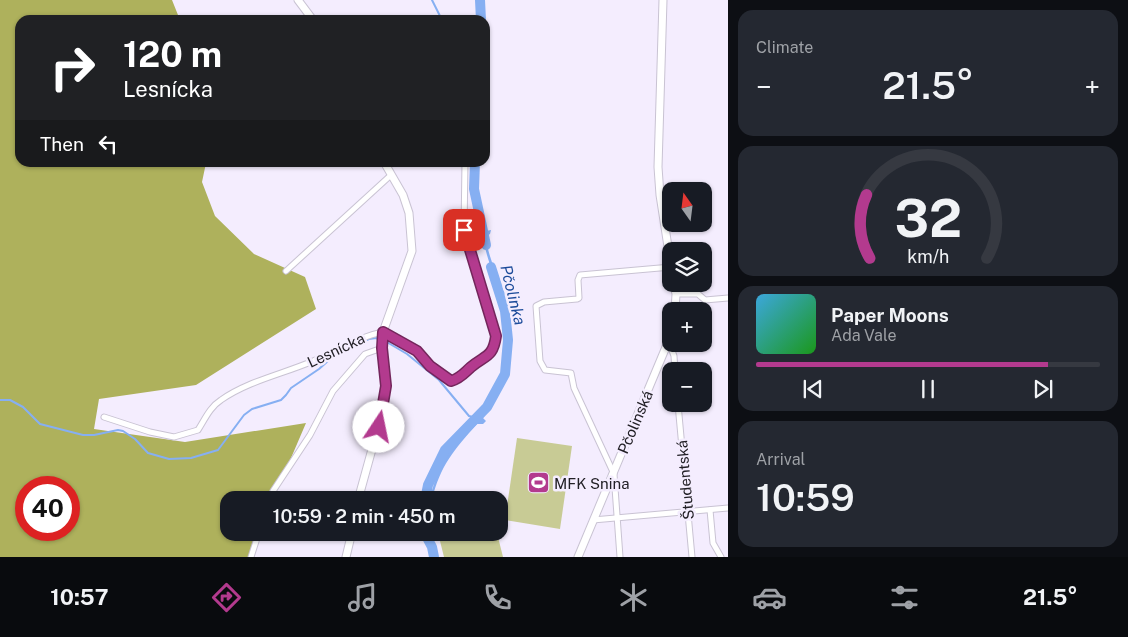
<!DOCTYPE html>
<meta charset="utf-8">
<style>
:root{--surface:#171b24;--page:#242831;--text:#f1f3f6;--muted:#9ea1a6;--line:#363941;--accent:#b33a8e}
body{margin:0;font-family:"Public Sans",sans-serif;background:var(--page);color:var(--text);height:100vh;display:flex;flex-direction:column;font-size:19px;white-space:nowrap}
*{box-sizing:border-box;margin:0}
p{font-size:16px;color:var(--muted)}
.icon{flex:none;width:28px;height:28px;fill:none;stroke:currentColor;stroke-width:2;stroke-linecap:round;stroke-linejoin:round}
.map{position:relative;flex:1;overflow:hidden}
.side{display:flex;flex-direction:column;gap:10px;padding:10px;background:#0d0f14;width:400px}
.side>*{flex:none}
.top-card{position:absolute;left:15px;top:15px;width:475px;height:152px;border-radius:15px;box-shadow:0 1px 4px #0004;background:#202124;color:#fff;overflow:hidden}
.needle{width:32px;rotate:346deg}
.controls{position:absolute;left:662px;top:182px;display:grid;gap:10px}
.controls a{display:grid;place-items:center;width:50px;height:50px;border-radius:10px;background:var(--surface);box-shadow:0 1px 4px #0004;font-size:25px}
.speed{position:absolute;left:15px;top:476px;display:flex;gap:10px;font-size:25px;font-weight:700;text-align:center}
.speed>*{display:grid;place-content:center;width:65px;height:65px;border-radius:50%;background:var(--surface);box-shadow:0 1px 4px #0004;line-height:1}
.speed .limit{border:8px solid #d22;background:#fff;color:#111}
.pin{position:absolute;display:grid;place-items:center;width:42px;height:42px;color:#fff;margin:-21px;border-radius:10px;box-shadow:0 2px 8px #0006}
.me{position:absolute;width:55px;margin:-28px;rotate:11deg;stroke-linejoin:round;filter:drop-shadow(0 0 4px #0008)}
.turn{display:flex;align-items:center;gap:18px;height:105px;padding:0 25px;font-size:22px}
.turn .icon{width:65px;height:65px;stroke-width:2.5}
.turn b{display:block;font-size:35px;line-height:42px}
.then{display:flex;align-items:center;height:48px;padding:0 25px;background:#0003;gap:10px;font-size:19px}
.big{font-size:38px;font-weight:600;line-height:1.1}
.side .tile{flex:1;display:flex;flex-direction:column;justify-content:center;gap:8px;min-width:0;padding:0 18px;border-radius:15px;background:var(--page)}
.side .dial{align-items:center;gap:0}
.dial svg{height:130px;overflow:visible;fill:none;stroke:var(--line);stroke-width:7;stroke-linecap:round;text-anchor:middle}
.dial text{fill:var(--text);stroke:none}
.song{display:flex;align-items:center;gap:15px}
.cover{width:60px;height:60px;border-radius:8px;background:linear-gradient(135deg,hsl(200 70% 55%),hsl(120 70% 35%))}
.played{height:5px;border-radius:2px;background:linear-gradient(90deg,var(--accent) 85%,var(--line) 85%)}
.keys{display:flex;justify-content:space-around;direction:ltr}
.heat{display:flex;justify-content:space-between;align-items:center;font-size:28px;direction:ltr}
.trip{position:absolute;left:220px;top:491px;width:288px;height:50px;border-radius:15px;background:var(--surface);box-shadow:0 1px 4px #0004;font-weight:600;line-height:50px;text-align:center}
.tab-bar{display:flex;height:80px;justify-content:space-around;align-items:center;background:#090b0e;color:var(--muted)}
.tab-bar .icon{width:35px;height:35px}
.tab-bar .selected{color:var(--accent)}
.tab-bar b{font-size:22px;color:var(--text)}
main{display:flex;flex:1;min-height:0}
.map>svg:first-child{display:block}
.green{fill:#c8cb95}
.forest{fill:#aeb15c;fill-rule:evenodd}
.water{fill:#86aff2}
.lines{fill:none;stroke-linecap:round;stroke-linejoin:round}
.stream{stroke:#86aff2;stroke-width:2}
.river{stroke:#86aff2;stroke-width:10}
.street-casing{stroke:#c9c3d3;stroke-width:7}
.secondary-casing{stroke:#c9c3d3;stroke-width:9}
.street{stroke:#fff;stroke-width:5}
.secondary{stroke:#fff;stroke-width:7}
.route-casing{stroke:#74265c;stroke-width:12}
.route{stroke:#b33a8e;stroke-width:9}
.labels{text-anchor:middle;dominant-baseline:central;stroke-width:5;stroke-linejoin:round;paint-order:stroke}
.street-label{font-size:15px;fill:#222026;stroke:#f4edfe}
.poi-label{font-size:15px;fill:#222026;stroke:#f4edfe;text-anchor:start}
.water-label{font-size:16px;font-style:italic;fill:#1c4b9a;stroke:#f4edfe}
</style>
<main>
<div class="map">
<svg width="728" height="557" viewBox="0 0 728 557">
<rect width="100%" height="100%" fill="#f4edfe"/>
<g class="green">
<polygon points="517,438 572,446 560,529 505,520"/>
<polygon points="438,533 497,533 503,557 444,557"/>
</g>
<path class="forest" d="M0 0H172L180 20H20V162L206 163 202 182 215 216 254 254 305 277 316 309 196 385 99 399 94 429 185 442 306 423 273 500H229V532L260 533 250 557H0ZM26 488H69V530H26Z"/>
<path class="water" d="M491 230 490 234 485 237C490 261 500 283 506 306 518 351 510 382 483 418L486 421 483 424H477C454 450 440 466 432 500H429L437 474 448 453 476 421 474 413 478 415C486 404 498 393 503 381 524 334 492 284 483 239L477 236 476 233Z"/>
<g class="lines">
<g class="stream">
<polyline points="432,0 442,20"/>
<polyline points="385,341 407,354 439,380 469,416 477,418"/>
<polyline points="0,400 10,400 23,407 40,424 83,435 94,435 118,430 123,431 135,439 148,453 169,459 191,458 218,450 244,415 252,409 281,400 286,395 291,388 319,369 337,353 369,339 376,338 380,340"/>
</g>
<g class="river">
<polyline points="480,0 481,20"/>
<polyline points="475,162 474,189 486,245"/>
<polyline points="425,500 428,485 445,450 487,407 505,374 508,340 505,311 491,267"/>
<polyline points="424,532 432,547 434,557"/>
</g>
<defs>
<g id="street">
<polyline points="286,271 391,175"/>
<polyline points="676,294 698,294 705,300 728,298"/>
<polyline points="669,342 674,356 675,371"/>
<polyline points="678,404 692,557"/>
<path d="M104 417 150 432 174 437 198 430C205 419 210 407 221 400 248 381 283 374 313 361 338 351 356 337 383 332L417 351 430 366 451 381C461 378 464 373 471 367 485 355 493 358 496 336L464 231 465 162"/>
<polyline points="269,500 273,491 310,435 333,391 365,354 382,348"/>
<polyline points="710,510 713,543 721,557"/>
<polyline points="593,520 728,508"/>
<polyline points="251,557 259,532"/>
<polyline points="620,557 614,474 574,388 571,373 545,370 540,361 536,306 544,302 577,299 579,298 578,280 580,275 671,267"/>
</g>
<g id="secondary">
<polyline points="298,0 313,20"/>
<polyline points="663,0 658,167 660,195 671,266"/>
<polyline points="674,284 676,294 675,311"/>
<polyline points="358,500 382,413 386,387 382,348 383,332 412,251 409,213 403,195 384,162"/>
<polyline points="346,557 352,532"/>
<polyline points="578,557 671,335"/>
</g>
</defs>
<use href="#street" class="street-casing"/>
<use href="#secondary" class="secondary-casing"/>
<use href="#street" class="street"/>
<use href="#secondary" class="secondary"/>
</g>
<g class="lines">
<defs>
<path id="route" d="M379 427 386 386 382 348 383 332 417 351 430 366 451 381C461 378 464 373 471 367 485 355 493 358 496 336L464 230"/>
</defs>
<use href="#route" class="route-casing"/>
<use href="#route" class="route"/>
</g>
<defs>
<symbol id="stadium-square" viewBox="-11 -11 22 22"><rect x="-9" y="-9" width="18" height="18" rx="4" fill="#b33a8e" stroke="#f4edfe"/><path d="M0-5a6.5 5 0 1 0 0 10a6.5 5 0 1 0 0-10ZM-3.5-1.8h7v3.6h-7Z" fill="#fff"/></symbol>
</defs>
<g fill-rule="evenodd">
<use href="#stadium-square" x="526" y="470" width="25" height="25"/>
</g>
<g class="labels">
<g class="street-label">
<text transform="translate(336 350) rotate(-25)">Lesnícka</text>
<text transform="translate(635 422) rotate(-67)">Pčolinská</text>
<text transform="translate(685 480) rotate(-95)">Študentská</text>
</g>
<g class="poi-label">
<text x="554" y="483">MFK Snina</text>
</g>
<g class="water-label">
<text transform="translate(513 295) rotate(76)">Pčolinka</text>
</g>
</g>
</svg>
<div class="controls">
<a><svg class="needle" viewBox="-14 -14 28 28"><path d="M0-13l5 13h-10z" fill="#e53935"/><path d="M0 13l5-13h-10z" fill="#9ea1a6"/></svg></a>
<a><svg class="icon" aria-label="layers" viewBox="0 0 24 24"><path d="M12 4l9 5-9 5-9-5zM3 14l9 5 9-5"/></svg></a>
<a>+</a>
<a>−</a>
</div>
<div class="speed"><div class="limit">40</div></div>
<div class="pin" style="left:464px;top:230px;background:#d93025"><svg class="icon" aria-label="arrive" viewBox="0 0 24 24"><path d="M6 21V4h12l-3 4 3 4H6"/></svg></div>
<svg class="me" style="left:379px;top:427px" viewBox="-20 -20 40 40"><circle r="19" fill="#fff"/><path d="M0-13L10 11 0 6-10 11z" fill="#b33a8e"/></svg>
<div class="trip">10:59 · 2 min · 450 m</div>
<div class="top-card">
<div class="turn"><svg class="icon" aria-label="right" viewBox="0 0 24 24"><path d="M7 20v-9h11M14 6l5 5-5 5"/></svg><div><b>120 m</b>Lesnícka</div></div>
<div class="then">Then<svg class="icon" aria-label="left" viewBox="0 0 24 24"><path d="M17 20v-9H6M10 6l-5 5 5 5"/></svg></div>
</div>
</div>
<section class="side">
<div class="tile"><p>Climate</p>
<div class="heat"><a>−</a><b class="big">21.5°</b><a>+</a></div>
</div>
<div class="tile dial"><svg viewBox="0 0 100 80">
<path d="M14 69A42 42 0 1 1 86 69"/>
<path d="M14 69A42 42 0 0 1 12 30" stroke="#b33a8e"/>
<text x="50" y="56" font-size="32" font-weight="700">32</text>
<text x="50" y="72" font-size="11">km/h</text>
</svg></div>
<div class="tile">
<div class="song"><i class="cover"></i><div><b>Paper Moons</b><p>Ada Vale</p></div></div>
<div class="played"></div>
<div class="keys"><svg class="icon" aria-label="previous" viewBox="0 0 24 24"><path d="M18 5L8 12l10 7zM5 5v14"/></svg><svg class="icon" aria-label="pause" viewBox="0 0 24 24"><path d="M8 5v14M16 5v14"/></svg><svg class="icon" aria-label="next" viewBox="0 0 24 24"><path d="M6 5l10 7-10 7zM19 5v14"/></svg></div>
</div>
<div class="tile"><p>Arrival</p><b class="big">10:59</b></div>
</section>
</main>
<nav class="tab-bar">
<b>10:57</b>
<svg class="icon selected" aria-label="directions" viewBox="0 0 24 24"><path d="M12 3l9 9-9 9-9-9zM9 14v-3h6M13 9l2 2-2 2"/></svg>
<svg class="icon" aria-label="music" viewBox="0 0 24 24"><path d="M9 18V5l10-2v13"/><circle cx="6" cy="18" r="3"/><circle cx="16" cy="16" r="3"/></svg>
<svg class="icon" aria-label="phone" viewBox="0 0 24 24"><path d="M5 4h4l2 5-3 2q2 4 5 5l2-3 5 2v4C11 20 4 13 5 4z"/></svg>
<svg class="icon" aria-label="climate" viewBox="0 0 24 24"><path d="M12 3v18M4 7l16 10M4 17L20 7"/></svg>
<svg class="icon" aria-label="car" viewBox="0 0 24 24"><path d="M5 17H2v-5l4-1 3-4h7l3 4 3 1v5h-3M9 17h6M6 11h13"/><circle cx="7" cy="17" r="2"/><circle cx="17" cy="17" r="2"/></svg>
<svg class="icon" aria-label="filters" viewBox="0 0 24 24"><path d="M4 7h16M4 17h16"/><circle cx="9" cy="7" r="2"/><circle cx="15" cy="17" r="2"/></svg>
<b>21.5°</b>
</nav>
